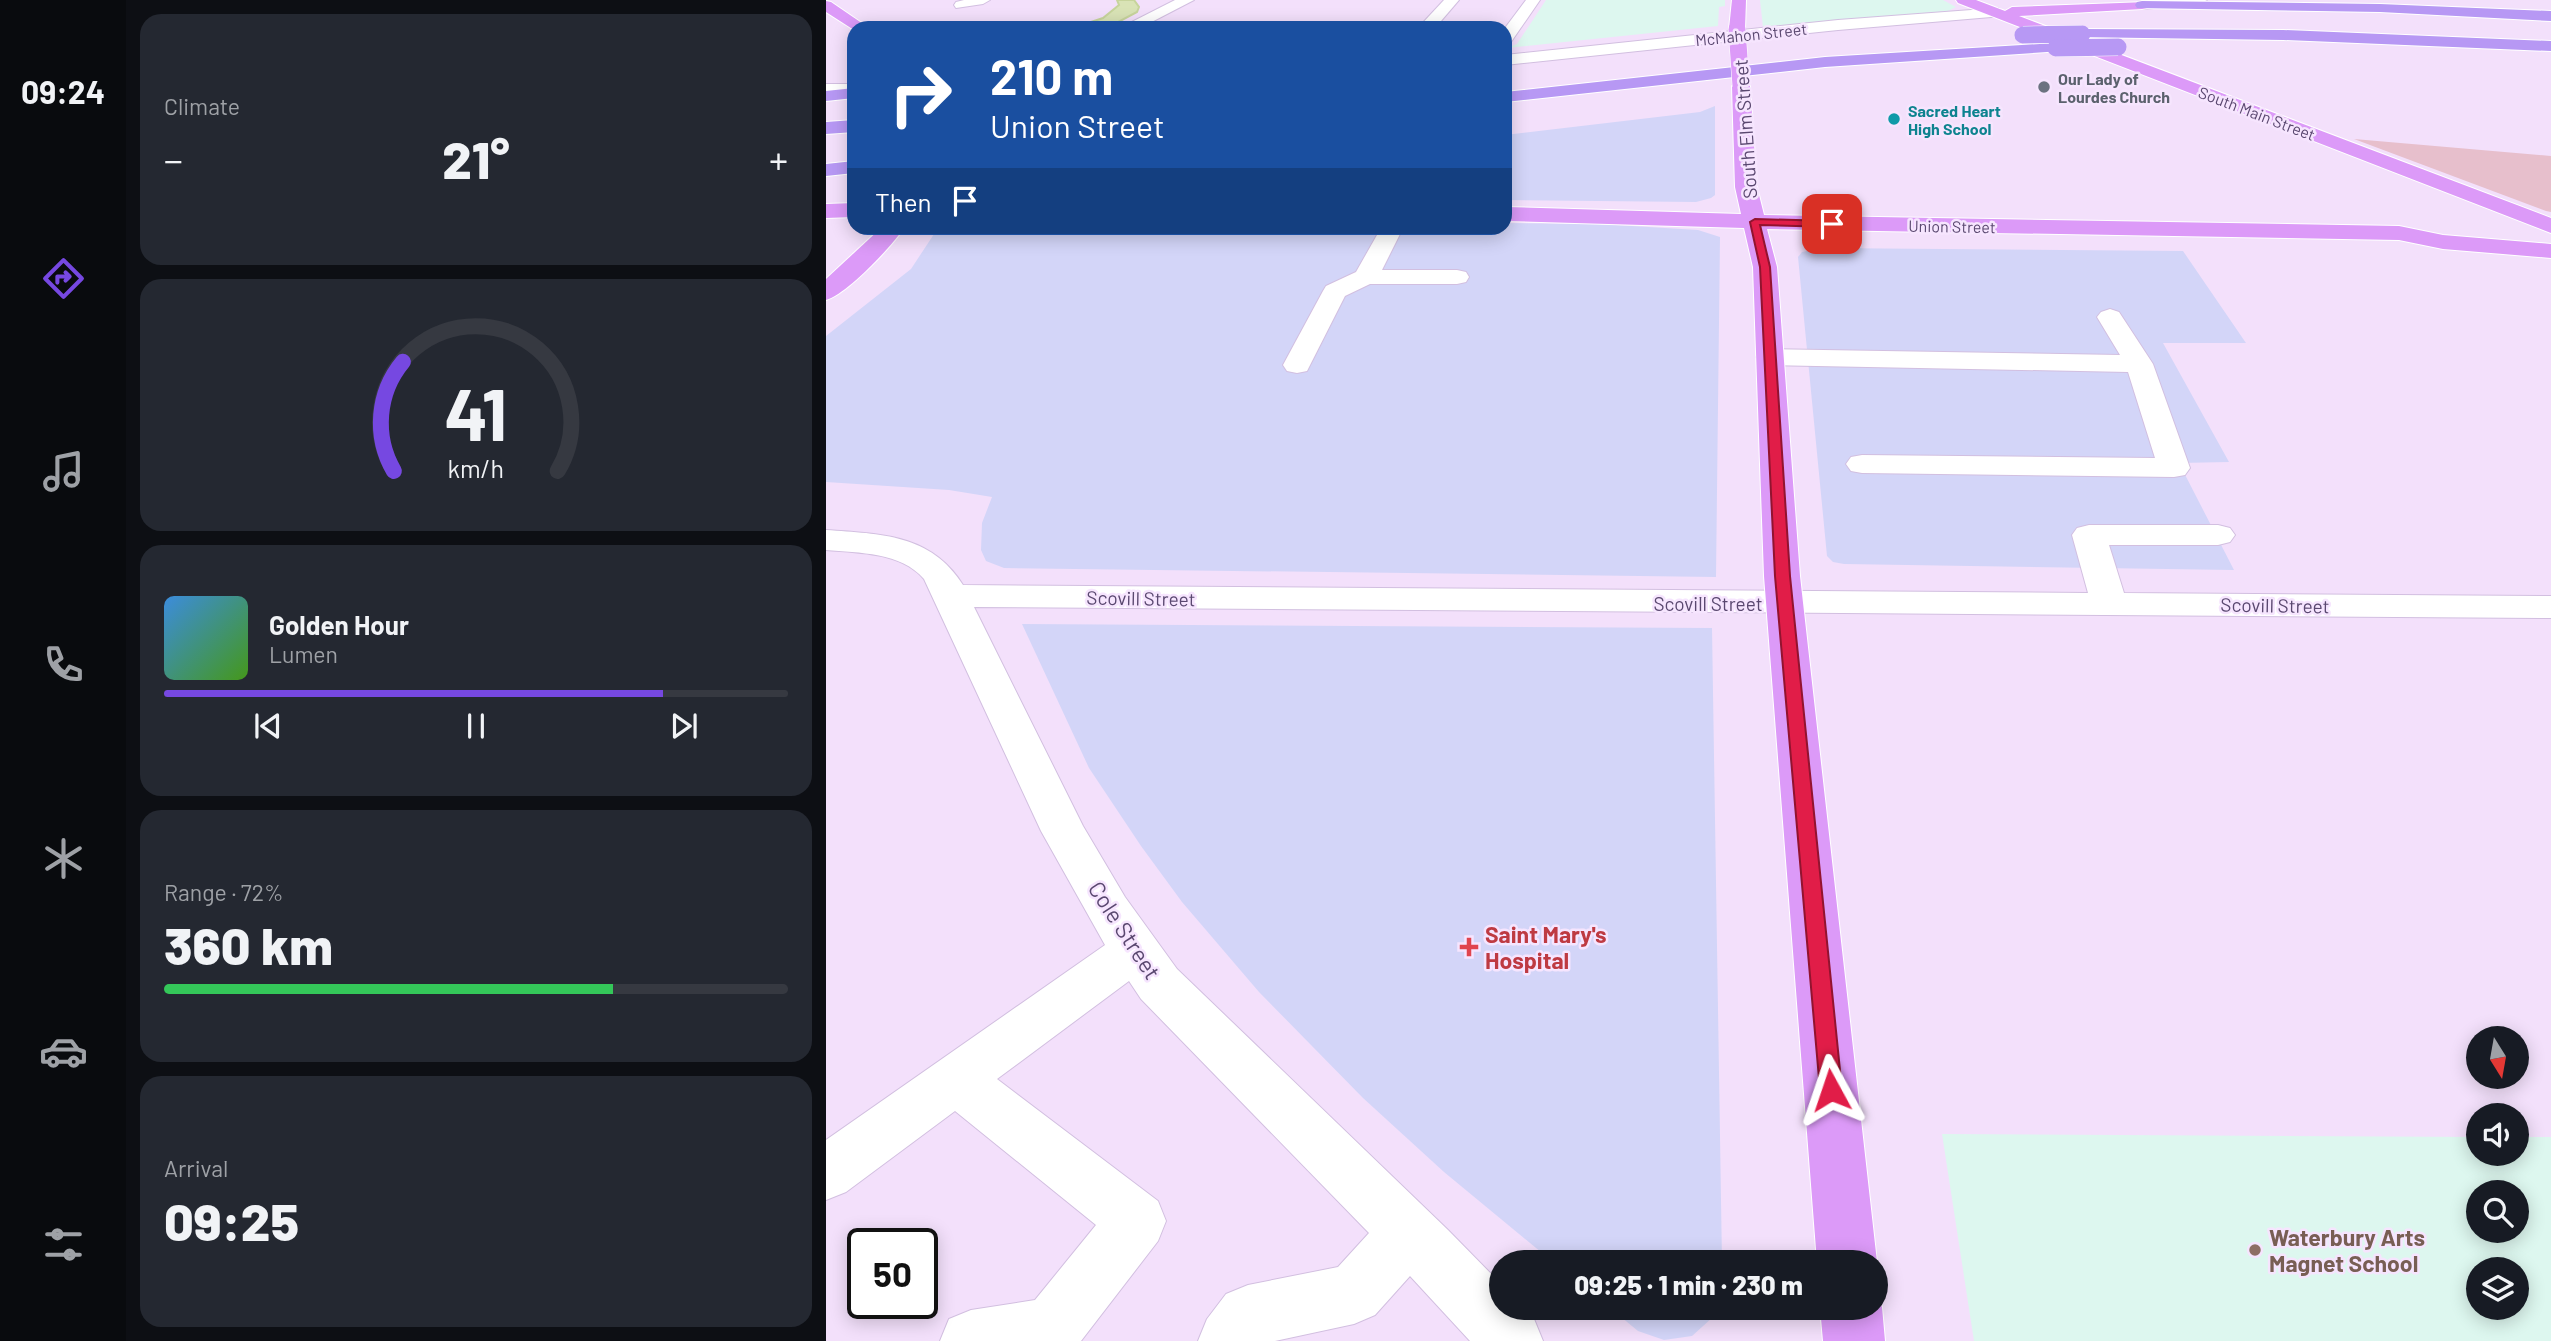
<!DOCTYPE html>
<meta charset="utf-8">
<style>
:root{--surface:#171b24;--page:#242831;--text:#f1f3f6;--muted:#9ea1a6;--line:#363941;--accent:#7648e1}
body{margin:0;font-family:Barlow,sans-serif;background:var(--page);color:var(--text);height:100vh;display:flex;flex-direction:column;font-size:26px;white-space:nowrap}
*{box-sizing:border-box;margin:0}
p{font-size:23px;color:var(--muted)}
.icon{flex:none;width:38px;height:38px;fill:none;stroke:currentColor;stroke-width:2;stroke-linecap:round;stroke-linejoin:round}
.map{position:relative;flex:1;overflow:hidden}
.side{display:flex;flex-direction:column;gap:14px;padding:14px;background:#0d0f14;width:700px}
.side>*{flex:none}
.banner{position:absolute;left:21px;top:21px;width:665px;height:214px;border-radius:21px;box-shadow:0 4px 18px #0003;background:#1a4fa0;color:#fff;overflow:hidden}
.needle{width:46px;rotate:169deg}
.tools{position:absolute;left:1640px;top:1026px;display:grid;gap:14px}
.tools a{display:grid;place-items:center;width:63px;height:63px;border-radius:50%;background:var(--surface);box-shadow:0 4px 18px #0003;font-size:35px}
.speed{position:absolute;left:21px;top:1228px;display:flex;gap:14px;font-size:35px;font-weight:700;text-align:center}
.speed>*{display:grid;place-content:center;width:91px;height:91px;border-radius:50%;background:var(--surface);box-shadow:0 4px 18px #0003;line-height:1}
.speed .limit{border:4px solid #111;border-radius:10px;background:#fff;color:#111}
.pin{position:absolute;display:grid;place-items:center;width:60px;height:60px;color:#fff;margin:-30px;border-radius:14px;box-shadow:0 4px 10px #0006}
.me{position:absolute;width:77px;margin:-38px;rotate:355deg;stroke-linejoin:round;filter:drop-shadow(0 0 5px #0008)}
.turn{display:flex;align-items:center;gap:24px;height:147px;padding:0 28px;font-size:32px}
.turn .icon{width:91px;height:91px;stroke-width:2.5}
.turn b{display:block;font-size:49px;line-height:60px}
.then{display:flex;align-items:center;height:66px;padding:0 28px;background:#0003;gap:14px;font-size:26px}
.big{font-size:52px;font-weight:800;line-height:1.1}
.side .card{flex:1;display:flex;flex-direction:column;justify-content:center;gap:10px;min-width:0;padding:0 24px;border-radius:21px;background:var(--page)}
.side .dial{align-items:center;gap:0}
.dial svg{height:182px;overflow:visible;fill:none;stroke:var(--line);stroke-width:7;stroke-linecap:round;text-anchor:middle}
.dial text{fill:var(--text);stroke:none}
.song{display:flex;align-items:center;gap:21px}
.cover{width:84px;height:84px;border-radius:10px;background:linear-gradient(135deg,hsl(210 70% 55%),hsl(100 70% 35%))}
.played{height:7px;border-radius:4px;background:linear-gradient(90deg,var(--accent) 80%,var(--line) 80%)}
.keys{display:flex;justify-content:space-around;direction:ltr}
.heat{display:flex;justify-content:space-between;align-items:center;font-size:38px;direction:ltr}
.charge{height:10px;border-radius:5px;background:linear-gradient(90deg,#34c759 72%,var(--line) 0)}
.trip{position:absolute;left:663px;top:1250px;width:399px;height:70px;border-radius:35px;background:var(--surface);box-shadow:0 4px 18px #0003;font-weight:800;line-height:70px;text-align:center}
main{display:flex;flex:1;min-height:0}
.tab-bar{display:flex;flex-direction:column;width:126px;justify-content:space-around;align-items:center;background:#090b0e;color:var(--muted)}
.tab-bar .icon{width:49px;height:49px}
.tab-bar .current{color:var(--accent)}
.tab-bar b{font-size:32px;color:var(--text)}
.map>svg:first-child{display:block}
.education{fill:#ddf7ef;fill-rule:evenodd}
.medical{fill:#d3d5f8}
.green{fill:#e7bfcc}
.water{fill:#d9e3b6;stroke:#c7d49c;stroke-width:2}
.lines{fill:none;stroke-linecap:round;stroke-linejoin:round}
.minor-casing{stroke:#d2bfe0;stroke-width:2}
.major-casing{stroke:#fff;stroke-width:2}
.highway-casing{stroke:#fff;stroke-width:2}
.minor{fill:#fff;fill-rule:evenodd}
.major{fill:#dc9af8;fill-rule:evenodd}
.highway{fill:#b798f4;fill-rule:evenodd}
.major-bridge-casing{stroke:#fff;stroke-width:18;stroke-linecap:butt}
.highway-bridge-casing{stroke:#fff;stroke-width:18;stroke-linecap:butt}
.major-bridge{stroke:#dc9af8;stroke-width:17}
.highway-bridge{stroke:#b798f4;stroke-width:17}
.route{fill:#e11d48;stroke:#92132f;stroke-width:2}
.worship-dot{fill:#6b7280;stroke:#f6e5fe;stroke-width:2.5}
.culture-dot{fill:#0f9aa8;stroke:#f6e5fe;stroke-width:2.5}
.health-dot{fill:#e0444e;stroke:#f6e5fe;stroke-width:2.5}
.education-dot{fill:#8d6e63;stroke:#f6e5fe;stroke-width:2.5}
.labels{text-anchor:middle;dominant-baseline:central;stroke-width:5;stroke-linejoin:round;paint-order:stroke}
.far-street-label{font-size:16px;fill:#5a4870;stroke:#f6e5fe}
.far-worship-label{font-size:16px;font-weight:bold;fill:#5b616d;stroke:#f6e5fe;text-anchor:start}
.far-culture-label{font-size:16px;font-weight:bold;fill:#0d838f;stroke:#f6e5fe;text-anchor:start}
.street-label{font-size:19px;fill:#5a4870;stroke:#f6e5fe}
.near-street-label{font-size:23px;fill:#5a4870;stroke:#f6e5fe}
.near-health-label{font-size:23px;font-weight:bold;fill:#be3a42;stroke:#f6e5fe;text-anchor:start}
.near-education-label{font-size:23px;font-weight:bold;fill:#785e54;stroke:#f6e5fe;text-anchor:start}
</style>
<main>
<nav class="tab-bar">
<b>09:24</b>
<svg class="icon current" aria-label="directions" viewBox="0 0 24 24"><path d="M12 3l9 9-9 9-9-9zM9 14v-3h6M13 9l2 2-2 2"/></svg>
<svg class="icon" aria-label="music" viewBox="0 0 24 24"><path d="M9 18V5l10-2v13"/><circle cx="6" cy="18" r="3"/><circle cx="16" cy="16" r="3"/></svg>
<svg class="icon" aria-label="phone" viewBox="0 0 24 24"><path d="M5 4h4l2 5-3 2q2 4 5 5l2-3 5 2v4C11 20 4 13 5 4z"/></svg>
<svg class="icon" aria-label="climate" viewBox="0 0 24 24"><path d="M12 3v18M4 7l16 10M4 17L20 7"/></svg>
<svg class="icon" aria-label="car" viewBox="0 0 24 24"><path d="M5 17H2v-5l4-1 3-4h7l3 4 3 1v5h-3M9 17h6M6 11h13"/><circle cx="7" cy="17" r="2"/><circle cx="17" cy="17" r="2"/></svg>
<svg class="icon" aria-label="filters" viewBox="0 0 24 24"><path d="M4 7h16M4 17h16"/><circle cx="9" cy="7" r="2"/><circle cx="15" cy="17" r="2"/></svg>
</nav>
<section class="side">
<div class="card"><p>Climate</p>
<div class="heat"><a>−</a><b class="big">21°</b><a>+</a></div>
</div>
<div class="card dial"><svg viewBox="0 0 100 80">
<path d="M14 69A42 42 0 1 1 86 69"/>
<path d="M14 69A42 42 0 0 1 18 21" stroke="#7648e1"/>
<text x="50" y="56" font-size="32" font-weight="700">41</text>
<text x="50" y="72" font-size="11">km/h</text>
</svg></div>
<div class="card">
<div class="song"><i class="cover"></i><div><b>Golden Hour</b><p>Lumen</p></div></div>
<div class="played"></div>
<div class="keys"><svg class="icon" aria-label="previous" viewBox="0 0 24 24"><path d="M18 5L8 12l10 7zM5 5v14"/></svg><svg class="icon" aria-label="pause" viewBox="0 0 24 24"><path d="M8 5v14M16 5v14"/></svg><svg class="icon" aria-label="next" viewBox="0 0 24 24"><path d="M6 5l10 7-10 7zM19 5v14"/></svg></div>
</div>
<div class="card"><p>Range · 72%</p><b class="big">360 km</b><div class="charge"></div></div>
<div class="card"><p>Arrival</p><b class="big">09:25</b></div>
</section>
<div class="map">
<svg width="1725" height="1341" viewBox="0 0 1725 1341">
<rect width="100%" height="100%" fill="#f3e0fb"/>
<g class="education">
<polygon points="720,0 899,0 899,6 893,7 892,26 681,48 691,44"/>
<polygon points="934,0 1117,0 1130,7 1122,11 937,27"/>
<path d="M1116 1134 1652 1137V1153H1690L1691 1137H1725V1341H1148ZM1652 1192H1690V1230H1652ZM1652 1269H1690V1307H1652Z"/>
</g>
<g class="medical">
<polygon points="889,106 889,195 885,198 870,202 679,200 679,135 874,112"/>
<polygon points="679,223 773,224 872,230 894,237 890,577 178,568 160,561 155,550 156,523 166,497 123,490 0,482 0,336 85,269 112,228 679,228"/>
<polygon points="996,248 1357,251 1420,343 1337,343 1403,462 1353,463 1408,570 1018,564 1007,562 1001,556 972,257 976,252"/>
<polygon points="196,624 886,628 896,1262 727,1262 618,1172 537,1098 433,992 356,902 315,846 263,768"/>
<polygon points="783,1307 890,1307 887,1317 866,1336 838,1340 812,1331"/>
</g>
<polygon class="green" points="1528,139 1725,156 1725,212 1720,211"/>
<polygon class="water" points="291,0 308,0 313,7 311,12 281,28 247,28 277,18 293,5"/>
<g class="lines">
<defs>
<g id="minor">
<polygon points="138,0 164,0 157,4 130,8 128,5 130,2"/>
<polygon points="349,0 368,0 314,28 294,28"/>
<polygon points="618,0 633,0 609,28 592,28"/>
<polygon points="700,0 714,0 685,42 679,44 679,28"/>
<polygon points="1323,0 1381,0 1374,4 1316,9 1309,5 1311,2"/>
<polygon points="1172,8 1180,13 1177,16 1012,30 679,65 679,55 1012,20"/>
<rect x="0" y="84" width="28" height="10"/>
<polygon points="555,228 577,228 556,270 631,270 640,272 643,277 640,282 631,284 544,284 519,296 481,371 471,373 461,371 457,365 497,291 500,286 530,272"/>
<polygon points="1284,309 1293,312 1327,364 1364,468 1359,475 1348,477 1036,473 1025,471 1020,464 1025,457 1036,455 1329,458 1302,372 944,365 934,363 930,357 934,351 944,349 1294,355 1271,317 1275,312"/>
<path d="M1263 525H1392L1404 528 1409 535 1404 542 1392 545H1283L1298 593 1725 596V618L148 607 257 826 299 897 351 969 622 1230 676 1285V1307H697L708 1319 717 1341H644L584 1276 549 1315 528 1324 449 1341H372L381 1319 400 1294 422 1285 512 1267 543 1233 315 999 303 981 171 1079 332 1201 340 1221 332 1241 255 1341H114L123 1319 145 1310 209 1300 270 1225 129 1111 20 1192 0 1200V1140L279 945 215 831 98 579C75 552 33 553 0 550V530C55 534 105 534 137 585L1262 593 1246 535 1251 528Z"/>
</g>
<g id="major">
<polygon points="906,0 920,0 919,29 911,34 903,29"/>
<polygon points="1130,0 1150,0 1179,11 1186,7 1321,2 1323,5 1321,8 1316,9 1193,16 1725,218 1725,233 1132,3"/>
<polygon points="0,1 5,2 43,28 28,28 28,30 0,12"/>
<polygon points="915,81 924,86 931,187 938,215 1573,226 1617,235 1725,244 1725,258 1617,249 1573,240 941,229 951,267 974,576 1051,1262 1050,1264 1050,1262 991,1262 938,576 927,267 918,228 679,221 679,207 915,214 909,187 906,86"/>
<polygon points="28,203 28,217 0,218 0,204"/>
<path d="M55 228H78C65 247 21 294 0 300V279Z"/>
<polygon points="1050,1293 1056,1307 1059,1341 997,1341 994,1307 1050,1307"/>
</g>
<g id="highway">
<polygon points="1316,1 1554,4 1725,11 1725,21 1554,12 1311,8 1309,5 1311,2"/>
<polygon points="1256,29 1457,30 1725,41 1725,51 1457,40 1250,37 1248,34 1250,31"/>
<polygon points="1230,43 1238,48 1236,51 999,67 679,102 679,92 999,57"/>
<polygon points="28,88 28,98 0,101 0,91"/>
<polygon points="28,120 28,132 0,134 0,122"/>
<polygon points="28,161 28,173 0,176 0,164"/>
</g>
</defs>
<use href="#minor" class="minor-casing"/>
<use href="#major" class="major-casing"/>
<use href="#highway" class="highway-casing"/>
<use href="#minor" class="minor"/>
<use href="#major" class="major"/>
<use href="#highway" class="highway"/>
<defs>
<polyline id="major-bridge" points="911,29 915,86"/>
<g id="highway-bridge">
<polyline points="1197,35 1256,34"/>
<polyline points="1230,48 1292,47"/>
</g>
</defs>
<use href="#major-bridge" class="major-bridge-casing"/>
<use href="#highway-bridge" class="highway-bridge-casing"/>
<use href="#major-bridge" class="major-bridge"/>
<use href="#highway-bridge" class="highway-bridge"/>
</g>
<polygon class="route" points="929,219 1006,221 1010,224 1006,227 934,225 944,267 964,576 1016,1090 1013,1097 1005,1100 997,1097 994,1090 949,576 934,267 924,222"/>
<circle class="worship-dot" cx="1218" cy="87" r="7"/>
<circle class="culture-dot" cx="1068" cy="119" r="7"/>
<path class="health-dot" d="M639.5 936.5h7v7h7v7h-7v7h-7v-7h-7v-7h7z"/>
<circle class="education-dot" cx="1429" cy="1250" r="7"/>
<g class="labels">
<g class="far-street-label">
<text transform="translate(925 34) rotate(-6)">McMahon Street</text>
<text transform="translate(1431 113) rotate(21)">South Main Street</text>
<text transform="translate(1126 226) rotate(1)">Union Street</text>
</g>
<g class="far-worship-label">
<text x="1232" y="78">Our Lady of<tspan x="1232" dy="18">Lourdes Church</tspan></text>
</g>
<g class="far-culture-label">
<text x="1082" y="110">Sacred Heart<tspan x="1082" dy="18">High School</tspan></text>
</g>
<g class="street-label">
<text transform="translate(919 129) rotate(-94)">South Elm Street</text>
<text transform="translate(315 598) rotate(1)">Scovill Street</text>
<text x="882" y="603">Scovill Street</text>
<text transform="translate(1449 605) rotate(1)">Scovill Street</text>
</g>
<g class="near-street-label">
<text transform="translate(299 930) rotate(57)">Cole Street</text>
</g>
<g class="near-health-label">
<text x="659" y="934">Saint Mary's<tspan x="659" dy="26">Hospital</tspan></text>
</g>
<g class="near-education-label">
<text x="1443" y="1237">Waterbury Arts<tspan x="1443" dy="26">Magnet School</tspan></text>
</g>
</g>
</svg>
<div class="tools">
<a><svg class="needle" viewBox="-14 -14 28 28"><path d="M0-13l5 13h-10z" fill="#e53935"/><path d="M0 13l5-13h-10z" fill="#9ea1a6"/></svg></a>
<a><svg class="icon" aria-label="sound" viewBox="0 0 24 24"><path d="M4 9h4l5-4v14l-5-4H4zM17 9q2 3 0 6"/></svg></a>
<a><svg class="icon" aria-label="search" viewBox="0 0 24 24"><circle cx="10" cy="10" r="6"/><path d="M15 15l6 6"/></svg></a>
<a><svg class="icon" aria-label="layers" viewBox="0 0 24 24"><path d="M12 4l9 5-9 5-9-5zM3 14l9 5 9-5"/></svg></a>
</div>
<div class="speed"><div class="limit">50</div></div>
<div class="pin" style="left:1006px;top:224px;background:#d93025"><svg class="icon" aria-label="arrive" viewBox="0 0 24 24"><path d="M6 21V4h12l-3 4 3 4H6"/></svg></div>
<svg class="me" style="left:1005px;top:1090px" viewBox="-20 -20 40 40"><path d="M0-17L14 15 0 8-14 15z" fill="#e11d48" stroke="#fff" stroke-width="4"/></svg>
<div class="trip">09:25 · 1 min · 230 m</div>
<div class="banner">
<div class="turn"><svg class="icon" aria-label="right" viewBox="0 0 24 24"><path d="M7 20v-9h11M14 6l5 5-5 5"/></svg><div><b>210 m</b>Union Street</div></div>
<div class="then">Then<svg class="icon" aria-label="arrive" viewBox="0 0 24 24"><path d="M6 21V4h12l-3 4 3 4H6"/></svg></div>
</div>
</div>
</main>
